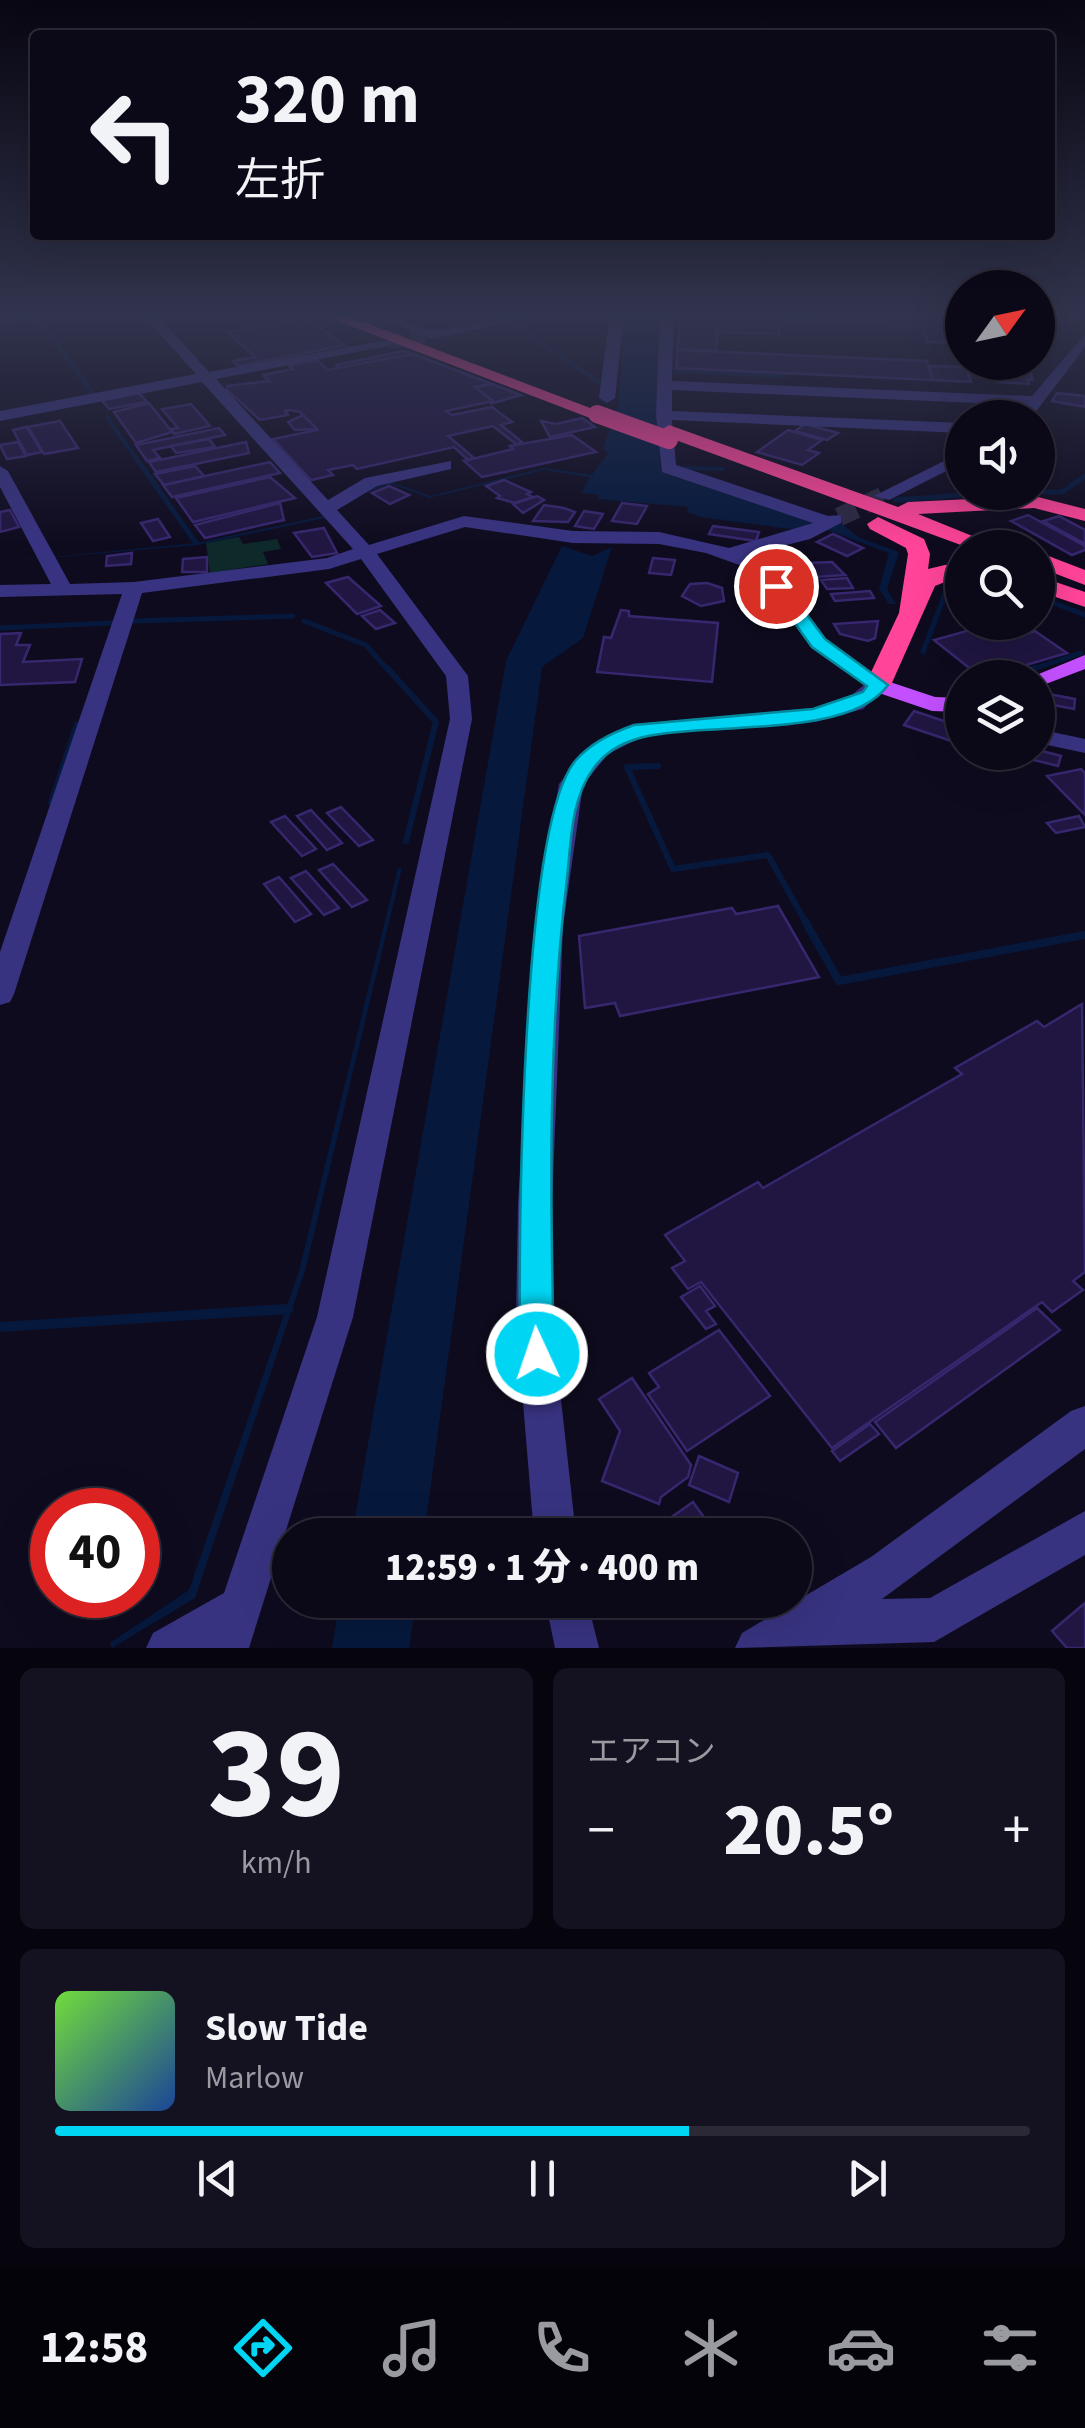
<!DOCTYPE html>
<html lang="ja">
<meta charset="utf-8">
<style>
:root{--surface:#0b0817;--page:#141120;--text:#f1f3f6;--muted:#9a9aa1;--line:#2b2936;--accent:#00d6f4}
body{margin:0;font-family:"Source Sans 3","Noto Sans JP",sans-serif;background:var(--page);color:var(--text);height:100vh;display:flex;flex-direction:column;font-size:38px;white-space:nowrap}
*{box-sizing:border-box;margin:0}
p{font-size:32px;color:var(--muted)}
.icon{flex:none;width:55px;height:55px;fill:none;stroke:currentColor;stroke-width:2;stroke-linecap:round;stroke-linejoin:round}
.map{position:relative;height:1648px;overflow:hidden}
.details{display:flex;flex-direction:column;gap:20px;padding:20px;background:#06040d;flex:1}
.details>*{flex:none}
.hud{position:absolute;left:30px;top:30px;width:1025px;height:210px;border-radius:10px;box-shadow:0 10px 40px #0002,0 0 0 2px var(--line);background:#0b0817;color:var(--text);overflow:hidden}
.needle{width:65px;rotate:57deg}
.fabs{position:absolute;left:945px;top:270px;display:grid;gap:20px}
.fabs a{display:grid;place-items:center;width:110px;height:110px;border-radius:50%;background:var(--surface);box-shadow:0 10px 40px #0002,0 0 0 2px var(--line);font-size:50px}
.speed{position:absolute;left:30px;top:1488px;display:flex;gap:20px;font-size:50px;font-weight:700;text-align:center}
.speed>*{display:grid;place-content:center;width:130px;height:130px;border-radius:50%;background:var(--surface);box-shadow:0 10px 40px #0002,0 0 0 2px var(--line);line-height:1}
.speed .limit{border:15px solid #d22;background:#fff;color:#111}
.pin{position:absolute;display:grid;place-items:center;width:85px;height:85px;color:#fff;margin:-42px;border:5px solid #fff;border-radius:50%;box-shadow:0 2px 10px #0007}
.me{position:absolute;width:110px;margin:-55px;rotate:357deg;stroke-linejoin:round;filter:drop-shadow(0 0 8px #0008)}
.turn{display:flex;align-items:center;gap:35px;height:210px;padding:0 40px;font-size:45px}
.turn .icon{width:130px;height:130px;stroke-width:2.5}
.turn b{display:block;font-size:70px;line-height:85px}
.big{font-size:75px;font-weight:800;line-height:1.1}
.details .card{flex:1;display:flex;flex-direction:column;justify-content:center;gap:15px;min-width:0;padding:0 35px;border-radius:15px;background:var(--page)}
.details .dial{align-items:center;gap:0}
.dial b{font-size:130px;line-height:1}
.song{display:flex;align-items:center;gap:30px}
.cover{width:120px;height:120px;border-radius:15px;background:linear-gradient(135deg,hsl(100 70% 55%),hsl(220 70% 35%))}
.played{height:10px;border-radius:5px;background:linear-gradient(90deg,var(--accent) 65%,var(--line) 65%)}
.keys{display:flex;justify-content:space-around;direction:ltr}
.heat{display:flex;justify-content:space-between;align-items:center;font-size:55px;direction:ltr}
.details .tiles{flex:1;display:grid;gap:20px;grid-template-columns:1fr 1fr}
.card:last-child{grid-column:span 2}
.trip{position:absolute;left:272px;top:1518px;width:540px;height:100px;border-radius:50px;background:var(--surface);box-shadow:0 10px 40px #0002,0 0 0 2px var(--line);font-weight:800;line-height:100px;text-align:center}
.tab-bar{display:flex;height:160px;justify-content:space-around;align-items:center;background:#040309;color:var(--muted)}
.tab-bar .icon{width:70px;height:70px}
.tab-bar .current{color:var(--accent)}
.tab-bar b{font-size:45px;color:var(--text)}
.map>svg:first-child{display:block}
.green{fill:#0e2929}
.water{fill:#06193d}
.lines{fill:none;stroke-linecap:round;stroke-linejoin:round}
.stream-far4{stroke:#06193d;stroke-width:4}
.stream-far3{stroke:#06193d;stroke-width:5}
.stream-far2{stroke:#06193d;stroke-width:6}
.stream-far1{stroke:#06193d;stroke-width:8}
.stream{stroke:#06193d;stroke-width:10}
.building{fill:#201641;stroke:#37276e;stroke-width:2.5}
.minor-tunnel-far1{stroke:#2c2841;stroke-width:15;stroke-dasharray:15 8;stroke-linecap:butt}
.minor-tunnel{stroke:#2c2841;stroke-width:19;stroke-dasharray:19 10;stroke-linecap:butt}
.minor{fill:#383381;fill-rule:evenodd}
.major{fill:#c250ff;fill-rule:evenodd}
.highway{fill:#f49;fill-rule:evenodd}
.highway-bridge{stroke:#f49;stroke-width:18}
.route{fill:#00d6f4;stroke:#008b9f;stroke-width:2.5}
</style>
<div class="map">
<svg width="1085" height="1648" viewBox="0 0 1085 1648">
<rect width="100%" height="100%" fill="#0f0b1f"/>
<polygon class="green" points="239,537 243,544 277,539 281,549 263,552 268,564 210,573 206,543"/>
<g class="water">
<polygon points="627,313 661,313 657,420 661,471 830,526 841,523 860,538 899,552 887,589 896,604 889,604 879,589 889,553 814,525 797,530 700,517 687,512 688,507 597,499 599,495 581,493 590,477 544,470 429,498 392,484 358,495 325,518 197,545 0,562 196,543 323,516 354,494 392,482 430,496 544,468 592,475 608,453 603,448 618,406"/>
<polygon points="562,546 592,556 612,547 583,638 542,667 424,1535 352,1535 506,661"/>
<polygon points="398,868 402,868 305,1271 195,1598 112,1648 110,1643 189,1590 299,1271"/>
<polygon points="340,1600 416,1600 409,1648 332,1648"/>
</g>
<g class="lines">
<g class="stream-far4">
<polyline points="262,313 272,323"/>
<polyline points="37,317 94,395 90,396"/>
<polyline points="510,322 602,384"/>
<polyline points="437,331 534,313"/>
<polyline points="676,371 783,376"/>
<polyline points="107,417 145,471"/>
<polyline points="683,468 723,469"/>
</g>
<g class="stream-far3">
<polyline points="144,469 196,543"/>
<polyline points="1038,492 1062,492 1085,476"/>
<polyline points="896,500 1003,492"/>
<polyline points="1038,597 1085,615"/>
<polyline points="133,621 293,616"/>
<polyline points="304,621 366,645 389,671"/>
<polyline points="0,628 112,623"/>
<polyline points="923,652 947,589 962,582"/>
<polyline points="1027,671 1081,653"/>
</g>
<g class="stream-far2">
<polyline points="387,668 436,722 406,841"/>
<polyline points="1005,678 1035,668"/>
<polyline points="658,766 627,767 673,869 768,855 806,923"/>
<polyline points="51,803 77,724"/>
</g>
<polyline class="stream-far1" points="805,921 839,981 1085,935"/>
<polyline class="stream" points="0,1327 288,1309"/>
</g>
<g class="building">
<polygon points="681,313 718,313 716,351 677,349"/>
<polygon points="718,313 913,321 914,326 718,318"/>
<polygon points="732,313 911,313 913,321"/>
<polygon points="918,313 962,313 962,343 927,342"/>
<polygon points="306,318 345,345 238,366 233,361 255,357 228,332"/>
<polygon points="718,318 779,320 779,334 718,332"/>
<polygon points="678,350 927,361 932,380 676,368"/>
<polygon points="404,351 413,354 340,368 336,365"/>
<polygon points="413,354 492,384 475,387 493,401 446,411 452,415 492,407 512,422 501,425 523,443 516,444 493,426 448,436 474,458 468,460 454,447 357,469 353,465 328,470 333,475 311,480 273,439 317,430 300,412 290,410 285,411 288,415 260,420 227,390 227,386 269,381 263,375 293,369 289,366 317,360 328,370"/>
<polygon points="929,366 966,367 971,382 933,380"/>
<polygon points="998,369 1030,372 1033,380 1028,380 1029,384 997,382 995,377 1002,377"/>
<polygon points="492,384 521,395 490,404 493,401 475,387"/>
<polygon points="139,393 147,402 109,409 102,400"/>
<polygon points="1057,393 1085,396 1085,407 1052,401"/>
<polygon points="149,403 172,432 136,443 114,412"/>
<polygon points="191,404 210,426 174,434 171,429 178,428 162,409"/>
<polygon points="303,415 317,429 295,430 288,422"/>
<polygon points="582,418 595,427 550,437 541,421 556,424"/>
<polygon points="60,421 78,448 44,454 28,427"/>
<polygon points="805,424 838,433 827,440 795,431"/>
<polygon points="26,427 33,437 42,452 27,455 13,430"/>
<polygon points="219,428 225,435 153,450 160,458 147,461 136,445"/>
<polygon points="788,430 822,440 808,450 819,453 802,465 757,452"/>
<polygon points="572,435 596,452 482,477 464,461 513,449 510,446"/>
<polygon points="209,439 215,447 176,453 171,446"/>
<polygon points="18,442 26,456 7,459 0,445"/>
<polygon points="246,442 249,453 156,472 149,462"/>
<polygon points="270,462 280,473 172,497 163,485"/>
<polygon points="195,466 204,476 164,485 155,474"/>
<polygon points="270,477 295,498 193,522 176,498"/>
<polygon points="504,480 531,492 527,494 533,497 515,503 497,498 500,496 486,486"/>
<polygon points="389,486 409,495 390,504 372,493"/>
<polygon points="537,496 544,500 523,513 513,504"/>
<polygon points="280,503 284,520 205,538 195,525"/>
<polygon points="622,503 647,506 637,524 612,521"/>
<polygon points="544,505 564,508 575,512 568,522 533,521"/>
<polygon points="10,510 19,527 0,532 0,512"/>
<polygon points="584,511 603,514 594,529 575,526"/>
<polygon points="1028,515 1085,546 1085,550 1072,555 1011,521"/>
<polygon points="1059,516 1085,530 1085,544 1043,521"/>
<polygon points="158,519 170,537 153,541 141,523"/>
<polygon points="713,526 759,532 756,541 709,534"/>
<polygon points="324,528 337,553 312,557 294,533"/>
<polygon points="833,534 863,548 847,556 817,542"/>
<polygon points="132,553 131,564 106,566 107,556"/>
<polygon points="207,557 207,572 182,572 183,559"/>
<polygon points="653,558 675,560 671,575 649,573"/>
<polygon points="832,562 845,575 816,577 808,563"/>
<polygon points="348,577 381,606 357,614 326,583"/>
<polygon points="847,578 853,588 827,589 821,580"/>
<polygon points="707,583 722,588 724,601 701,606 682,596 690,584"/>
<polygon points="870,591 874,598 835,601 831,594"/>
<polygon points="380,610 395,623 376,629 362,616"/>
<polygon points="621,610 629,611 629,616 718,623 712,682 597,672 604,637 611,638"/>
<polygon points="878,621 875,638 868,641 840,634 834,624"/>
<polygon points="992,624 1012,638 1035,631 1067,653 982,678 934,640"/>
<polygon points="21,633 16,645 30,645 23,662 82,659 75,682 0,685 0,634"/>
<polygon points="1049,694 1075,699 1074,709 1048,704"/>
<polygon points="914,711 962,727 962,740 960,744 904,725"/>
<polygon points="1038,750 1061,756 1058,766 1026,758"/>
<polygon points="1081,769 1085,773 1085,815 1047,776"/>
<polygon points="341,807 373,840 359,846 327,813"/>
<polygon points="311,810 342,843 327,850 297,816"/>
<polygon points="285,816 316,849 302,856 271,822"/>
<polygon points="1079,816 1085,827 1056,833 1047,823"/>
<polygon points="333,864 367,900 352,907 319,870"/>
<polygon points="306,871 339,908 324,915 291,878"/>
<polygon points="279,877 311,914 295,922 264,884"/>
<polygon points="778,906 819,977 620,1016 615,1003 585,1008 579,936 732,908 736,914"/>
<polygon points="1082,1004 1085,1272 1073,1281 1083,1290 1052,1312 1042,1302 832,1448 701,1282 688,1289 672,1268 685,1261 665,1235 758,1182 763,1188 962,1074 955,1068 1037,1021 1044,1027"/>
<polygon points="700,1286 715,1306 706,1311 716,1324 706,1329 681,1297"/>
<polygon points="1037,1308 1060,1330 896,1448 875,1422"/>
<polygon points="719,1330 770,1396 687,1451 648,1394 659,1387 649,1373"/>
<polygon points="632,1378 691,1465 688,1477 661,1497 659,1504 602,1481 620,1431 599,1399"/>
<polygon points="870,1424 879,1434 840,1461 832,1451"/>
<polygon points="699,1456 738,1473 729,1502 689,1485"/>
<polygon points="693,1502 713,1530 706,1535 646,1535"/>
<polygon points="1085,1603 1085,1648 1067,1648 1052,1631"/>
</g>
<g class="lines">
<polyline class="minor-tunnel-far1" points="388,342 426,335"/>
<polyline class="minor-tunnel" points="839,517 883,496"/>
<g class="minor">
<polygon points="17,313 48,313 0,324 0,316"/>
<polygon points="141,313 155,313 209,372 393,339 395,342 388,346 216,379 328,500 365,478 451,461 451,469 377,486 337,510 369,545 464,516 573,531 659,532 729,548 813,523 662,472 656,415 660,313 674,313 672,381 1032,396 1085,334 1085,347 1031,418 1018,414 1025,405 672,390 672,411 962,423 962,433 672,420 676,465 828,516 841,515 841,523 810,539 747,555 784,582 825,639 889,685 863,709 815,722 646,735 608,754 583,785 563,926 552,1205 552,1318 576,1535 534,1535 516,1318 518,1205 535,926 559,784 592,744 633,724 814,708 847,699 864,685 811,647 770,590 742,566 706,553 659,544 573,543 465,527 377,554 468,676 472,719 353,1317 249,1648 146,1648 153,1633 224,1593 317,1317 450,719 446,676 361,559 329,569 142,593 14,994 10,1002 0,1005 0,952 122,594 0,597 0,585 51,584 0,487 0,466 8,471 70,584 134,582 327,558 353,549 202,382 0,421 0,411 196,374"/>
<path d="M371 313C394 313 412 329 433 330 467 331 512 313 553 313L431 339Z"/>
<polygon points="610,313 624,313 615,398 607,403 599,398"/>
<polygon points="962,452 962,463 889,500 874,496"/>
<polygon points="1038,729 1085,739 1085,753 1038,743"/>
<polygon points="1085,1406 1085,1449 882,1599 930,1598 1085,1511 1085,1555 934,1642 735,1648 742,1633 871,1557 1071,1411"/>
<polygon points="545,1600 587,1600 599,1648 555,1648"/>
</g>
<g class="major">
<polygon points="0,313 16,313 0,319"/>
<polygon points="1085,655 1085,669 1038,687 1038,678 1029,678"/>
<polygon points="878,678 935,697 962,698 962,712 932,711 870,690 867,685"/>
</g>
<g class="highway">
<polygon points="317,313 340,313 606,414 590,418"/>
<polygon points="669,425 898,507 908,502 1034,496 1085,509 1085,521 1034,508 918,514 1002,548 969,548 662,435 659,431"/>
<polygon points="878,517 924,539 930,554 928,569 962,561 962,575 935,586 891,685 878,693 865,685 899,613 908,554 906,548 870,529 867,524"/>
<polygon points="1038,552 1085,570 1085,585 1038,567"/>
<polygon points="1038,576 1085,592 1085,607 1038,591"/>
</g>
<polyline class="highway-bridge" points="597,414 669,440"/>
</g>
<linearGradient id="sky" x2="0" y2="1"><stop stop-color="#080611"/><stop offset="0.58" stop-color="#31344d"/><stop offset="1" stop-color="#31344d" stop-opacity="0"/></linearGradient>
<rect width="1085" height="544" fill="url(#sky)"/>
<path class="route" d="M776 580 783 582 825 639 888 685C857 729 753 726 703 730 664 733 618 733 593 769 571 799 571 842 567 878 548 1035 550 1196 554 1354L549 1365 537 1370 525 1365 520 1354C519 1252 519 825 576 760 590 744 614 732 634 725L813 709 863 692 867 686 812 647 768 586Z"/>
</svg>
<div class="fabs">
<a><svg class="needle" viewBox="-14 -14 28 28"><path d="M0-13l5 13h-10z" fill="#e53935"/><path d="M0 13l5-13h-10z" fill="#9a9aa1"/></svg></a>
<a><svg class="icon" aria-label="sound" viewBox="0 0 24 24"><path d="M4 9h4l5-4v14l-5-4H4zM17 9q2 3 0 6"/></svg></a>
<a><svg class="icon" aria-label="search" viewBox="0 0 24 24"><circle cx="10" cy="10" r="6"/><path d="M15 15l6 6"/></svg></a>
<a><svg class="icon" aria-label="layers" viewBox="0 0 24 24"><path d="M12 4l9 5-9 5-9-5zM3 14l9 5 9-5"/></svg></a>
</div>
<div class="speed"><div class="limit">40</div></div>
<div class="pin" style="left:776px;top:586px;background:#d93025"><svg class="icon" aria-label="arrive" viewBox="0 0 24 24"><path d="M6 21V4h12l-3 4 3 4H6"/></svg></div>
<svg class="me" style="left:537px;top:1354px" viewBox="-20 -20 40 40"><circle r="17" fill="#00d6f4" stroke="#fff" stroke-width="3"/><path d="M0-11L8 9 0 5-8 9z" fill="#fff"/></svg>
<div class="trip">12:59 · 1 分 · 400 m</div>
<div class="hud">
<div class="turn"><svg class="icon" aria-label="left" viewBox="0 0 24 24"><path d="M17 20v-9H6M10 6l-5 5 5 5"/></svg><div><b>320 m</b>左折</div></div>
</div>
</div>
<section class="details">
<div class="tiles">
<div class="card dial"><b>39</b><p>km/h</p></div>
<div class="card"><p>エアコン</p>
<div class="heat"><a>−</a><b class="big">20.5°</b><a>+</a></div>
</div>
<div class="card">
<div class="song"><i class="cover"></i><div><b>Slow Tide</b><p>Marlow</p></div></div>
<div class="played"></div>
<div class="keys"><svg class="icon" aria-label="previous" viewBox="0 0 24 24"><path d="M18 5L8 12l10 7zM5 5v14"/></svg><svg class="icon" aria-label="pause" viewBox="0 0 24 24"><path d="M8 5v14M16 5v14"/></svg><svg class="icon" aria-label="next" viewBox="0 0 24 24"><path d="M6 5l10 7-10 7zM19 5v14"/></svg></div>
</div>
</div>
</section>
<nav class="tab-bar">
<b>12:58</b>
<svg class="icon current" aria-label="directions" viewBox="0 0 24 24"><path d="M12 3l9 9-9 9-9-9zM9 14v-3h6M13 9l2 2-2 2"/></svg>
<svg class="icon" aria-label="music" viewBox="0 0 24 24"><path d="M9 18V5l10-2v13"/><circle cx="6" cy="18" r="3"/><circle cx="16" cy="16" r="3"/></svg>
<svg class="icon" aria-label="phone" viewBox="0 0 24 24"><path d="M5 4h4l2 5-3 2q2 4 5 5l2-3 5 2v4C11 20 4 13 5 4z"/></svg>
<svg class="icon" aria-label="climate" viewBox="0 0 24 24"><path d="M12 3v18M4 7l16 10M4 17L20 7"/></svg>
<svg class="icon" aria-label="car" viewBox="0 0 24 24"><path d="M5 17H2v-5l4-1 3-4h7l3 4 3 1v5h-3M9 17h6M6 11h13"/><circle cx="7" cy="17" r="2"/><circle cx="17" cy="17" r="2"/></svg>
<svg class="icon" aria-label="filters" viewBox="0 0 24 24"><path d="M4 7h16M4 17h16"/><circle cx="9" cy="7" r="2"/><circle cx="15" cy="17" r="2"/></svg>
</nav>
